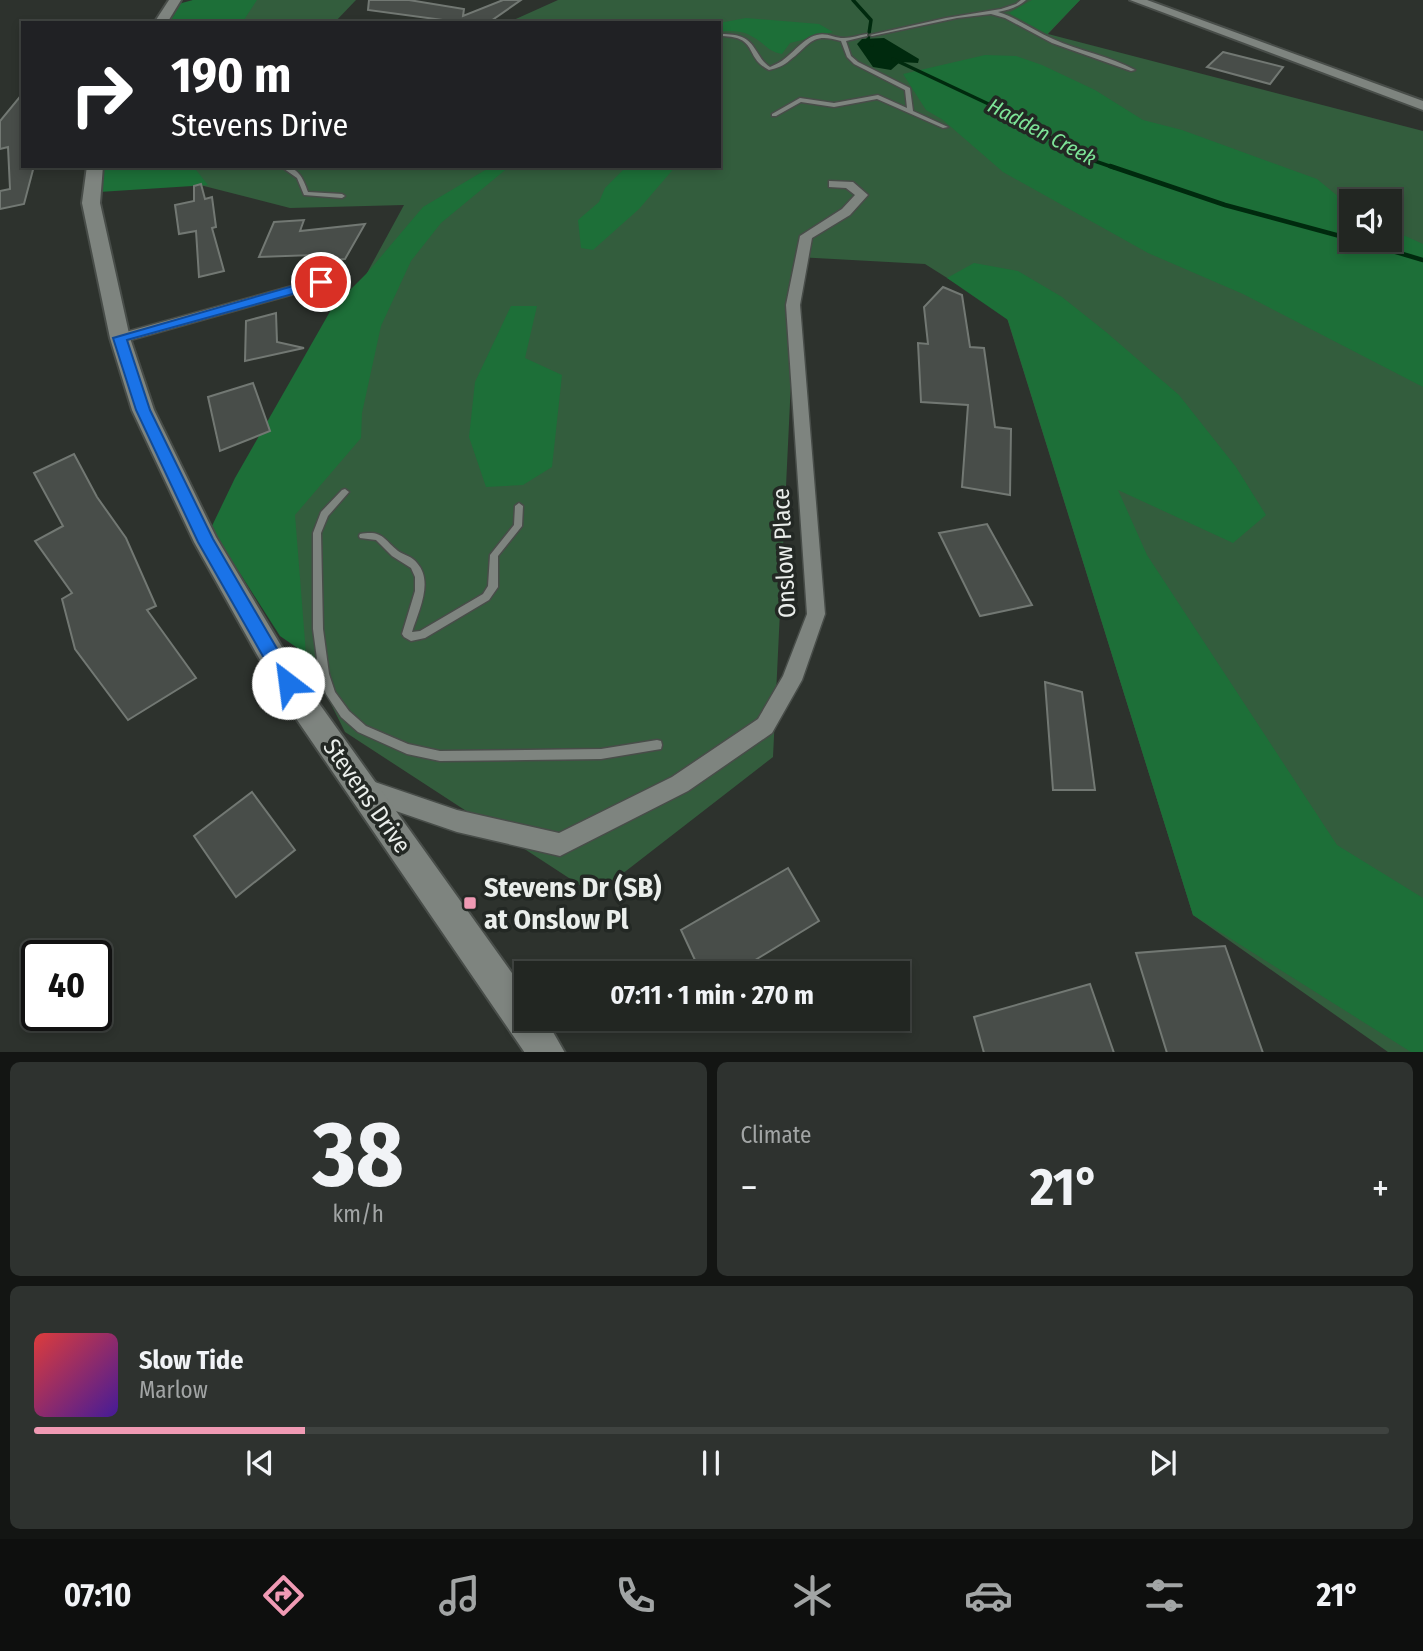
<!DOCTYPE html>
<meta charset="utf-8">
<style>
:root{--surface:#222622;--page:#2e322f;--text:#f1f3f6;--muted:#a2a5a5;--line:#3f4340;--accent:#f09ab4}
body{margin:0;font-family:"Fira Sans Condensed",sans-serif;background:var(--page);color:var(--text);height:100vh;display:flex;flex-direction:column;font-size:26px;white-space:nowrap}
*{box-sizing:border-box;margin:0}
p{font-size:23px;color:var(--muted)}
.icon{flex:none;width:38px;height:38px;fill:none;stroke:currentColor;stroke-width:2;stroke-linecap:round;stroke-linejoin:round}
.map{position:relative;height:1052px;overflow:hidden}
.drawer{display:flex;flex-direction:column;gap:10px;padding:10px;background:#131513;flex:1}
.drawer>*{flex:none}
.hud{position:absolute;left:21px;top:21px;width:700px;height:147px;border-radius:0px;box-shadow:0 4px 10px #0003,0 0 0 2px var(--line);background:#202124;color:#fff;overflow:hidden}
.tools{position:absolute;left:1339px;top:189px;display:grid;gap:14px}
.tools a{display:grid;place-items:center;width:63px;height:63px;border-radius:0px;background:var(--surface);box-shadow:0 4px 10px #0003,0 0 0 2px var(--line);font-size:35px}
.speed{position:absolute;left:21px;top:940px;display:flex;gap:14px;font-size:35px;font-weight:700;text-align:center}
.speed>*{display:grid;place-content:center;width:91px;height:91px;border-radius:50%;background:var(--surface);box-shadow:0 4px 10px #0003,0 0 0 2px var(--line);line-height:1}
.speed .limit{border:4px solid #111;border-radius:10px;background:#fff;color:#111}
.pin{position:absolute;display:grid;place-items:center;width:60px;height:60px;color:#fff;margin:-30px;border:4px solid #fff;border-radius:50%;box-shadow:0 2px 7px #0007}
.me{position:absolute;width:77px;margin:-38px;rotate:330deg;stroke-linejoin:round;filter:drop-shadow(0 0 5px #0008)}
.turn{display:flex;align-items:center;gap:24px;height:147px;padding:0 35px;font-size:32px}
.turn .icon{width:91px;height:91px;stroke-width:2.5}
.turn b{display:block;font-size:49px;line-height:60px}
.big{font-size:52px;font-weight:700;line-height:1.1}
.drawer .card{flex:1;display:flex;flex-direction:column;justify-content:center;gap:10px;min-width:0;padding:0 24px;border-radius:10px;background:var(--page)}
.drawer .dial{align-items:center;gap:0}
.dial b{font-size:91px;line-height:1}
.song{display:flex;align-items:center;gap:21px}
.cover{width:84px;height:84px;border-radius:10px;background:linear-gradient(135deg,hsl(0 70% 55%),hsl(260 70% 35%))}
.played{height:7px;border-radius:4px;background:linear-gradient(90deg,var(--accent) 20%,var(--line) 20%)}
.keys{display:flex;justify-content:space-around;direction:ltr}
.heat{display:flex;justify-content:space-between;align-items:center;font-size:38px;direction:ltr}
.drawer .tiles{flex:1;display:grid;gap:10px;grid-template-columns:1fr 1fr}
.card:last-child{grid-column:span 2}
.trip{position:absolute;left:514px;top:961px;width:396px;height:70px;border-radius:0px;background:var(--surface);box-shadow:0 4px 10px #0003,0 0 0 2px var(--line);font-weight:700;line-height:70px;text-align:center}
.dock{display:flex;height:112px;justify-content:space-around;align-items:center;background:#0e0f0e;color:var(--muted)}
.dock .icon{width:49px;height:49px}
.dock .on{color:var(--accent)}
.dock b{font-size:32px;color:var(--text)}
.map>svg:first-child{display:block}
.green{fill:#335d3d;fill-rule:evenodd}
.forest{fill:#1d6f38}
.water{fill:#002a0e}
.lines{fill:none;stroke-linecap:round;stroke-linejoin:round}
.stream-far1{stroke:#002a0e;stroke-width:3.5}
.stream{stroke:#002a0e;stroke-width:4.5}
.building{fill:#484d49;stroke:#727873;stroke-width:2}
.lane-casing{stroke:#484d49;stroke-width:3}
.street-casing{stroke:#484d49;stroke-width:3}
.secondary-casing{stroke:#484d49;stroke-width:4}
.lane{fill:#7e847f;fill-rule:evenodd}
.street{fill:#7e847f;fill-rule:evenodd}
.secondary{fill:#7e847f;fill-rule:evenodd}
.route{fill:#1a73e8;stroke:#114b97;stroke-width:2}
.poi-dot{fill:#f09ab4;stroke:#232824;stroke-width:2.5}
.labels{text-anchor:middle;dominant-baseline:central;stroke-width:7;stroke-linejoin:round;paint-order:stroke}
.far-water-label{font-size:21px;font-style:italic;fill:#7de497;stroke:#232824}
.street-label{font-size:24px;fill:#eaeeeb;stroke:#232824}
.near-poi-label{font-size:28px;font-weight:bold;fill:#eaeeeb;stroke:#232824;text-anchor:start}
</style>
<div class="map">
<svg width="1423" height="1053" viewBox="0 0 1423 1053">
<rect width="100%" height="100%" fill="#2d322d"/>
<g class="green">
<polygon points="193,0 356,0 334,23 166,23"/>
<path d="M558 0H1080L1048 34 1423 131V1052H1388L1193 915 1006 315 925 264 797 257 773 757 595 895 345 732 236 514 404 205 290 208 200 185 106 166H719V23H507ZM1351 201H1390V240H1351Z"/>
</g>
<g class="forest">
<polygon points="193,0 257,0 242,23 166,23 178,4"/>
<polygon points="1032,0 1080,0 1047,34 1009,13"/>
<path d="M746 18 819 24 833 32 790 43 782 54C769 52 764 43 753 37 743 30 731 31 719 31V23Z"/>
<polygon points="985,55 1016,56 1042,65 1095,90 1143,120 1182,130 1317,179 1351,207 1351,240 1390,240 1390,229 1423,244 1423,387 1243,294 1148,253 1003,172 943,120 926,110 903,74"/>
<polygon points="105,166 193,166 208,185 99,192"/>
<polygon points="492,166 510,166 441,223 411,261 381,326 362,413 361,438 295,515 306,654 280,636 211,528 235,478 332,308 367,273 423,207"/>
<polygon points="627,166 676,166 639,209 593,250 581,248 578,220 599,202 605,188"/>
<polygon points="974,263 1018,271 1062,297 1106,332 1179,395 1236,467 1266,515 1233,543 1118,490 1147,555 1337,845 1423,898 1423,1052 1411,1052 1193,915 1008,320 947,278"/>
<polygon points="511,306 537,306 525,358 562,375 552,467 523,485 486,487 469,437 475,382"/>
</g>
<polygon class="water" points="884,38 919,59 918,63 900,62 891,70 873,67 857,44 862,39"/>
<g class="lines">
<g class="stream-far1">
<polyline points="853,0 871,20 868,40 872,45"/>
<polyline points="893,59 1014,116 1083,157 1115,168"/>
</g>
<g class="stream">
<polyline points="1110,166 1225,205 1351,239"/>
<polyline points="1355,240 1423,260"/>
</g>
</g>
<g class="building">
<polygon points="369,0 409,0 464,9 463,16 503,0 521,0 488,23 448,23 450,21 368,10"/>
<polygon points="1223,52 1283,67 1270,84 1207,67"/>
<polygon points="23,93 23,166 34,166 24,204 0,209 0,191 10,189 8,147 0,149 0,121"/>
<polygon points="201,184 205,199 212,197 216,227 212,228 224,271 199,277 196,231 179,234 175,205 194,201 194,186"/>
<polygon points="304,220 300,231 365,224 345,259 309,262 313,255 259,257 274,222"/>
<polygon points="943,287 962,295 970,347 984,348 995,427 1011,429 1010,495 962,487 968,405 921,402 918,343 928,344 924,307"/>
<polygon points="276,313 277,342 304,348 245,361 246,321"/>
<polygon points="253,383 270,431 220,451 208,397"/>
<polygon points="74,454 97,497 126,538 156,606 147,610 196,678 128,720 75,649 62,599 72,593 35,541 63,526 34,473"/>
<polygon points="987,524 1032,605 980,616 939,533"/>
<polygon points="1045,682 1082,692 1095,790 1053,790"/>
<polygon points="252,792 295,850 236,897 194,836"/>
<polygon points="788,868 819,921 734,973 701,973 681,930"/>
<polygon points="1225,946 1263,1053 1167,1053 1136,953"/>
<polygon points="1090,984 1114,1053 984,1053 974,1017"/>
</g>
<g class="lines">
<defs>
<g id="lane">
<path d="M1021 0H1026C1018 7 1009 10 998 12 1018 18 1034 31 1053 39 1079 51 1110 56 1135 70L1131 71 1052 43 1005 18 991 14 957 18 872 36 870 35 946 18 1001 9 1016 4Z"/>
<path d="M719 34C734 34 747 35 755 49 760 56 762 62 770 67 789 60 795 46 811 37 825 30 832 38 844 38 852 38 859 35 867 34V36L846 41 851 56 858 62 910 88 913 111 948 127 943 128 877 99 834 107 801 102 776 116H772V114L800 98 834 103 878 95 907 108 905 90 854 64 847 57 841 41C811 32 811 44 790 60 784 66 777 68 769 70 743 57 760 36 719 36Z"/>
<path d="M280 166C298 166 303 178 308 192L342 194 345 196 342 198 304 195 297 178Z"/>
<polygon points="345,489 349,492 328,516 321,533 323,629 329,674 335,692 349,711 366,726 408,744 440,751 601,749 657,740 661,741 662,745 661,749 601,759 440,761 407,754 358,732 341,717 326,694 319,674 313,629 313,533 321,512 342,490"/>
<path d="M519 503 523 506 522 526 498 556V587L489 600 425 638 411 641 404 637 402 634 415 591V577L411 568 392 556 376 540 360 538 359 536 360 534C383 530 383 539 398 551 404 555 413 557 417 563 434 582 418 612 412 632L420 631 483 594 488 586 490 555 514 525 515 506Z"/>
</g>
<g id="street">
<polygon points="829,181 853,182 868,195 850,215 812,238 800,305 825,614 802,680 772,733 688,791 560,856 457,832 358,798 355,790 358,782 366,779 457,810 559,833 672,777 758,719 783,676 807,614 786,305 800,236 842,209 855,195 846,188 829,187"/>
<polygon points="321,278 328,282 326,285 120,343 113,338 115,335"/>
</g>
<g id="secondary">
<polygon points="169,0 181,0 167,23 154,23"/>
<polygon points="1130,0 1147,0 1423,101 1423,110"/>
<polygon points="87,166 103,166 100,203 130,338 154,410 216,537 298,674 527,994 527,1018 545,1018 565,1053 525,1053 278,692 194,542 132,410 110,338 82,203"/>
</g>
</defs>
<use href="#lane" class="lane-casing"/>
<use href="#street" class="street-casing"/>
<use href="#secondary" class="secondary-casing"/>
<use href="#lane" class="lane"/>
<use href="#street" class="street"/>
<use href="#secondary" class="secondary"/>
</g>
<polygon class="route" points="321,278 327,282 325,285 127,340 150,410 213,539 297,683 294,688 288,691 281,688 198,542 136,410 113,338"/>
<rect class="poi-dot" x="463" y="896" width="14" height="14" rx="3.5"/>
<g class="labels">
<g class="far-water-label">
<text transform="translate(1042 132) rotate(28)">Hadden Creek</text>
</g>
<g class="street-label">
<text transform="translate(784 553) rotate(-93)">Onslow Place</text>
<text transform="translate(367 796) rotate(55)">Stevens Drive</text>
</g>
<g class="near-poi-label">
<text x="484" y="887">Stevens Dr (SB)<tspan x="484" dy="32">at Onslow Pl</tspan></text>
</g>
</g>
</svg>
<div class="tools">
<a><svg class="icon" aria-label="sound" viewBox="0 0 24 24"><path d="M4 9h4l5-4v14l-5-4H4zM17 9q2 3 0 6"/></svg></a>
</div>
<div class="speed"><div class="limit">40</div></div>
<div class="pin" style="left:321px;top:282px;background:#d93025"><svg class="icon" aria-label="arrive" viewBox="0 0 24 24"><path d="M6 21V4h12l-3 4 3 4H6"/></svg></div>
<svg class="me" style="left:288px;top:683px" viewBox="-20 -20 40 40"><circle r="19" fill="#fff"/><path d="M0-13L10 11 0 6-10 11z" fill="#1a73e8"/></svg>
<div class="trip">07:11 · 1 min · 270 m</div>
<div class="hud">
<div class="turn"><svg class="icon" aria-label="right" viewBox="0 0 24 24"><path d="M7 20v-9h11M14 6l5 5-5 5"/></svg><div><b>190 m</b>Stevens Drive</div></div>
</div>
</div>
<section class="drawer">
<div class="tiles">
<div class="card dial"><b>38</b><p>km/h</p></div>
<div class="card"><p>Climate</p>
<div class="heat"><a>−</a><b class="big">21°</b><a>+</a></div>
</div>
<div class="card">
<div class="song"><i class="cover"></i><div><b>Slow Tide</b><p>Marlow</p></div></div>
<div class="played"></div>
<div class="keys"><svg class="icon" aria-label="previous" viewBox="0 0 24 24"><path d="M18 5L8 12l10 7zM5 5v14"/></svg><svg class="icon" aria-label="pause" viewBox="0 0 24 24"><path d="M8 5v14M16 5v14"/></svg><svg class="icon" aria-label="next" viewBox="0 0 24 24"><path d="M6 5l10 7-10 7zM19 5v14"/></svg></div>
</div>
</div>
</section>
<nav class="dock">
<b>07:10</b>
<svg class="icon on" aria-label="directions" viewBox="0 0 24 24"><path d="M12 3l9 9-9 9-9-9zM9 14v-3h6M13 9l2 2-2 2"/></svg>
<svg class="icon" aria-label="music" viewBox="0 0 24 24"><path d="M9 18V5l10-2v13"/><circle cx="6" cy="18" r="3"/><circle cx="16" cy="16" r="3"/></svg>
<svg class="icon" aria-label="phone" viewBox="0 0 24 24"><path d="M5 4h4l2 5-3 2q2 4 5 5l2-3 5 2v4C11 20 4 13 5 4z"/></svg>
<svg class="icon" aria-label="climate" viewBox="0 0 24 24"><path d="M12 3v18M4 7l16 10M4 17L20 7"/></svg>
<svg class="icon" aria-label="car" viewBox="0 0 24 24"><path d="M5 17H2v-5l4-1 3-4h7l3 4 3 1v5h-3M9 17h6M6 11h13"/><circle cx="7" cy="17" r="2"/><circle cx="17" cy="17" r="2"/></svg>
<svg class="icon" aria-label="filters" viewBox="0 0 24 24"><path d="M4 7h16M4 17h16"/><circle cx="9" cy="7" r="2"/><circle cx="15" cy="17" r="2"/></svg>
<b>21°</b>
</nav>
